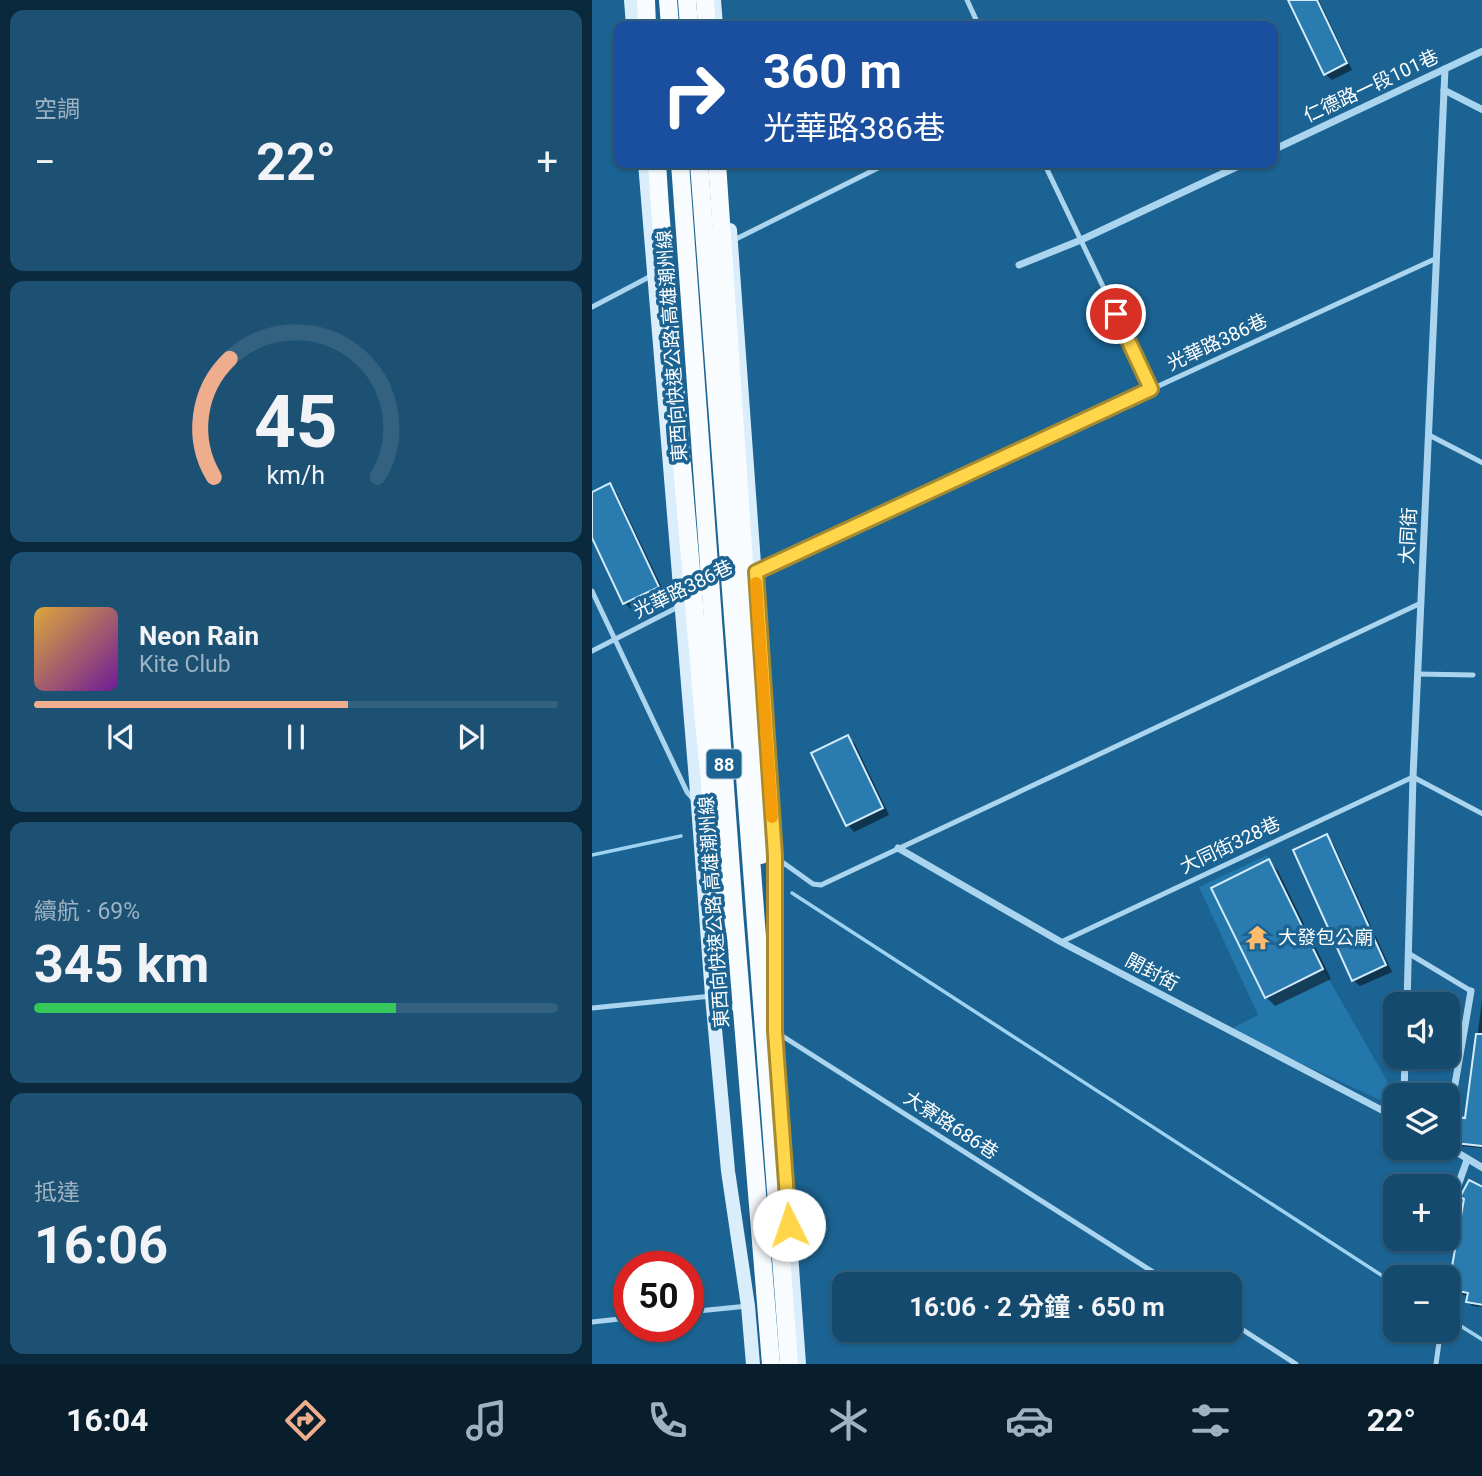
<!DOCTYPE html>
<html lang="zh-TW">
<meta charset="utf-8">
<style>
:root{--surface:#144a6e;--page:#1d5173;--text:#f1f3f6;--muted:#9db3c2;--line:#336281;--accent:#eead8d}
body{margin:0;font-family:Roboto,"Noto Sans TC",sans-serif;background:var(--page);color:var(--text);height:100vh;display:flex;flex-direction:column;font-size:26px;white-space:nowrap}
*{box-sizing:border-box;margin:0}
p{font-size:23px;color:var(--muted)}
.icon{flex:none;width:38px;height:38px;fill:none;stroke:currentColor;stroke-width:2;stroke-linecap:round;stroke-linejoin:round}
.map{position:relative;flex:1;overflow:hidden}
.details{display:flex;flex-direction:column;gap:10px;padding:10px;background:#0b293c;width:592px}
.details>*{flex:none}
.hud{position:absolute;left:21px;top:21px;width:665px;height:147px;border-radius:14px;box-shadow:0 2px 5px #0004,0 0 0 2px var(--line);background:#1a4fa0;color:#fff;overflow:hidden}
.fabs{position:absolute;left:791px;top:992px;display:grid;gap:14px}
.fabs a{display:grid;place-items:center;width:77px;height:77px;border-radius:14px;background:var(--surface);box-shadow:0 2px 5px #0004,0 0 0 2px var(--line);font-size:35px}
.speed{position:absolute;left:21px;top:1251px;display:flex;gap:14px;font-size:35px;font-weight:700;text-align:center}
.speed>*{display:grid;place-content:center;width:91px;height:91px;border-radius:50%;background:var(--surface);box-shadow:0 2px 5px #0004,0 0 0 2px var(--line);line-height:1}
.speed .limit{border:10px solid #d22;background:#fff;color:#111}
.pin{position:absolute;display:grid;place-items:center;width:60px;height:60px;color:#fff;margin:-30px;border:4px solid #fff;border-radius:50%;box-shadow:0 2px 7px #0007}
.me{position:absolute;width:77px;margin:-38px;rotate:356deg;stroke-linejoin:round;filter:drop-shadow(0 0 5px #0008)}
.turn{display:flex;align-items:center;gap:24px;height:147px;padding:0 35px;font-size:32px}
.turn .icon{width:91px;height:91px;stroke-width:2.5}
.turn b{display:block;font-size:49px;line-height:60px}
.big{font-size:52px;font-weight:700;line-height:1.1}
.details .widget{flex:1;display:flex;flex-direction:column;justify-content:center;gap:10px;min-width:0;padding:0 24px;border-radius:14px;background:var(--page)}
.details .dial{align-items:center;gap:0}
.dial svg{height:182px;overflow:visible;fill:none;stroke:var(--line);stroke-width:7;stroke-linecap:round;text-anchor:middle}
.dial text{fill:var(--text);stroke:none}
.song{display:flex;align-items:center;gap:21px}
.cover{width:84px;height:84px;border-radius:10px;background:linear-gradient(135deg,hsl(40 70% 55%),hsl(280 70% 35%))}
.played{height:7px;border-radius:4px;background:linear-gradient(90deg,var(--accent) 60%,var(--line) 60%)}
.keys{display:flex;justify-content:space-around;direction:ltr}
.heat{display:flex;justify-content:space-between;align-items:center;font-size:38px;direction:ltr}
.charge{height:10px;border-radius:5px;background:linear-gradient(90deg,#34c759 69%,var(--line) 0)}
.trip{position:absolute;left:240px;top:1272px;width:410px;height:70px;border-radius:14px;background:var(--surface);box-shadow:0 2px 5px #0004,0 0 0 2px var(--line);font-weight:700;line-height:70px;text-align:center}
.tabs{display:flex;height:112px;justify-content:space-around;align-items:center;background:#081e2c;color:var(--muted)}
.tabs .icon{width:49px;height:49px}
.tabs .current{color:var(--accent)}
.tabs b{font-size:32px;color:var(--text)}
main{display:flex;flex:1;min-height:0}
.map>svg:first-child{display:block}
.green{fill:#2477ab}
.shadow{fill:#0007}
.lines{fill:none;stroke-linecap:round;stroke-linejoin:round}
.stream{stroke:#9ed2f1;stroke-width:3.5}
.building{fill:#2a7cb0;stroke:#d2ebfa;stroke-width:2}
.service{stroke:#abd5ef;stroke-width:5}
.minor{stroke:#abd5ef;stroke-width:7}
.secondary{stroke:#d9edfb;stroke-width:14}
.trunk{stroke:#f9fcff;stroke-width:18}
.trunk-bridge{stroke:#f9fcff;stroke-width:18}
.route-casing{stroke:#a68a30;stroke-width:18}
.route{stroke:#ffd54a;stroke-width:12}
.slow{stroke:#f59e0b;stroke-width:12}
.labels{text-anchor:middle;dominant-baseline:central;stroke-width:7;stroke-linejoin:round;paint-order:stroke}
.shield{fill:#1b6392;stroke:#bbd0de;stroke-width:2}
.shield-label{font-size:18px;font-weight:bold;fill:#fff}
.street-label{font-size:19px;fill:#fff;stroke:#1b6392}
.poi-label{font-size:19px;fill:#fff;stroke:#1b6392;text-anchor:start}
</style>
<main>
<section class="details">
<div class="widget"><p>空調</p>
<div class="heat"><a>−</a><b class="big">22°</b><a>+</a></div>
</div>
<div class="widget dial"><svg viewBox="0 0 100 80">
<path d="M14 69A42 42 0 1 1 86 69"/>
<path d="M14 69A42 42 0 0 1 21 17" stroke="#eead8d"/>
<text x="50" y="56" font-size="32" font-weight="700">45</text>
<text x="50" y="72" font-size="11">km/h</text>
</svg></div>
<div class="widget">
<div class="song"><i class="cover"></i><div><b>Neon Rain</b><p>Kite Club</p></div></div>
<div class="played"></div>
<div class="keys"><svg class="icon" aria-label="previous" viewBox="0 0 24 24"><path d="M18 5L8 12l10 7zM5 5v14"/></svg><svg class="icon" aria-label="pause" viewBox="0 0 24 24"><path d="M8 5v14M16 5v14"/></svg><svg class="icon" aria-label="next" viewBox="0 0 24 24"><path d="M6 5l10 7-10 7zM19 5v14"/></svg></div>
</div>
<div class="widget"><p>續航 · 69%</p><b class="big">345 km</b><div class="charge"></div></div>
<div class="widget"><p>抵達</p><b class="big">16:06</b></div>
</section>
<div class="map">
<svg width="891" height="1364" viewBox="0 0 891 1364">
<rect width="100%" height="100%" fill="#1b6392"/>
<polygon class="green" points="675,855 677,859 619,889 672,998 731,969 803,1095 803,1107 637,1030 666,1015 607,887"/>
<g class="shadow">
<polygon points="698,0 727,0 760,70 740,80 733,74"/>
<polygon points="17,485 24,492 73,594 40,610 33,603 2,538 0,539 0,494"/>
<polygon points="256,737 263,744 297,815 262,832 256,825"/>
<polygon points="734,836 741,843 800,972 768,986 761,980"/>
<polygon points="677,861 686,871 739,979 683,1006 674,997"/>
<polygon points="890,1000 891,1001 891,1148 868,1146 865,1142 875,1120"/>
<polygon points="891,1189 891,1307 880,1306 876,1301 877,1296 862,1293 857,1289"/>
</g>
<g class="lines">
<g class="stream">
<polyline points="0,855 89,836"/>
<polyline points="200,893 803,1284"/>
<polyline points="856,1318 891,1340"/>
</g>
</g>
<g class="building">
<polygon points="696,0 725,0 755,63 732,75"/>
<polygon points="18,483 67,587 31,604 0,538 0,492"/>
<polygon points="256,735 291,808 254,826 219,753"/>
<polygon points="735,834 794,965 760,981 701,850"/>
<polygon points="677,859 731,969 673,998 619,888"/>
<polygon points="884,1034 891,1034 891,1146 863,1143 866,1117 873,1118"/>
<polygon points="877,1180 891,1187 891,1305 874,1302 876,1293 856,1289 872,1199 868,1197"/>
</g>
<g class="lines">
<g class="service">
<polyline points="375,0 387,26"/>
<polyline points="452,163 560,389"/>
<polyline points="142,240 296,163"/>
<polyline points="0,307 59,276"/>
<polyline points="837,435 891,463"/>
<polyline points="164,571 845,258"/>
<polyline points="0,591 95,792 103,801"/>
<polyline points="0,651 88,606"/>
<polyline points="826,674 881,675"/>
<polyline points="186,859 221,884 229,885 829,603"/>
<polyline points="469,942 821,777 891,814"/>
<polyline points="816,953 879,991"/>
<polyline points="0,1008 120,996 145,1010"/>
<polyline points="184,1032 580,1284"/>
<polyline points="96,1312 156,1306"/>
<polyline points="637,1321 704,1364"/>
<polyline points="0,1322 37,1318"/>
<polyline points="844,1364 848,1335"/>
</g>
<g class="minor">
<polyline points="852,90 891,110"/>
<polyline points="681,150 891,51"/>
<polyline points="427,265 489,240 653,163"/>
<polyline points="306,848 469,942 803,1117"/>
<polyline points="815,1004 821,777 853,69"/>
<polyline points="812,1096 813,1057"/>
<polyline points="856,1125 879,991"/>
<polyline points="856,1147 891,1168"/>
<polyline points="856,1214 875,1160"/>
</g>
<g class="secondary">
<polyline points="39,0 41,26"/>
<polyline points="122,0 124,26"/>
<polyline points="53,163 106,805 120,996 136,1171 156,1306 161,1364"/>
<polyline points="138,230 183,856 183,1031 207,1364"/>
</g>
<g class="trunk">
<polyline points="54,0 55,26"/>
<polyline points="76,0 78,26"/>
<polyline points="95,0 97,26"/>
<polyline points="113,0 115,26"/>
<polyline points="65,163 68,209"/>
<polyline points="125,163 136,325"/>
</g>
<g class="trunk-bridge">
<polyline points="88,163 142,912 179,1364"/>
<polyline points="107,163 197,1364"/>
<polyline points="68,209 112,721 132,931"/>
<polyline points="136,325 162,711 169,855"/>
</g>
</g>
<g class="lines">
<defs>
<polyline id="route" points="197,1225 183,1031 183,856 164,572 559,389 524,314"/>
</defs>
<use href="#route" class="route-casing"/>
<use href="#route" class="route"/>
<polyline class="slow" points="164,583 180,817"/>
</g>
<defs>
<symbol id="temple-bare" viewBox="-9 -9 18 18"><path d="M0-6L5-2H3V0L6.5 2.5H4V6H1.5V3h-3V6H-4V2.5H-6.5L-3 0V-2H-5Z" fill="#ffbb69" stroke="#1b6392" stroke-width="2.5" paint-order="stroke"/></symbol>
</defs>
<g fill-rule="evenodd">
<use href="#temple-bare" x="648" y="920" width="35" height="35"/>
</g>
<g class="labels">
<rect class="shield" x="114.5" y="749.5" width="35" height="29" rx="5"/>
<g class="shield-label">
<text x="132" y="764">88</text>
</g>
<g class="street-label">
<text transform="translate(779 86) rotate(-25)">仁德路一段101巷</text>
<text transform="translate(625 342) rotate(-25)">光華路386巷</text>
<text transform="translate(80 346) rotate(-94)">東西向快速公路 高雄潮州線</text>
<text transform="translate(816 536) rotate(-87)">大同街</text>
<text transform="translate(91 589) rotate(-26)">光華路386巷</text>
<text transform="translate(638 845) rotate(-25)">大同街328巷</text>
<text transform="translate(122 912) rotate(-94)">東西向快速公路 高雄潮州線</text>
<text transform="translate(560 972) rotate(28)">開封街</text>
<text transform="translate(359 1125) rotate(33)">大寮路686巷</text>
</g>
<g class="poi-label">
<text x="686" y="937">大發包公廟</text>
</g>
</g>
</svg>
<div class="fabs">
<a><svg class="icon" aria-label="sound" viewBox="0 0 24 24"><path d="M4 9h4l5-4v14l-5-4H4zM17 9q2 3 0 6"/></svg></a>
<a><svg class="icon" aria-label="layers" viewBox="0 0 24 24"><path d="M12 4l9 5-9 5-9-5zM3 14l9 5 9-5"/></svg></a>
<a>+</a>
<a>−</a>
</div>
<div class="speed"><div class="limit">50</div></div>
<div class="pin" style="left:524px;top:314px;background:#d93025"><svg class="icon" aria-label="arrive" viewBox="0 0 24 24"><path d="M6 21V4h12l-3 4 3 4H6"/></svg></div>
<svg class="me" style="left:197px;top:1225px" viewBox="-20 -20 40 40"><circle r="19" fill="#fff"/><path d="M0-13L10 11 0 6-10 11z" fill="#ffd54a"/></svg>
<div class="trip">16:06 · 2 分鐘 · 650 m</div>
<div class="hud">
<div class="turn"><svg class="icon" aria-label="right" viewBox="0 0 24 24"><path d="M7 20v-9h11M14 6l5 5-5 5"/></svg><div><b>360 m</b>光華路386巷</div></div>
</div>
</div>
</main>
<nav class="tabs">
<b>16:04</b>
<svg class="icon current" aria-label="directions" viewBox="0 0 24 24"><path d="M12 3l9 9-9 9-9-9zM9 14v-3h6M13 9l2 2-2 2"/></svg>
<svg class="icon" aria-label="music" viewBox="0 0 24 24"><path d="M9 18V5l10-2v13"/><circle cx="6" cy="18" r="3"/><circle cx="16" cy="16" r="3"/></svg>
<svg class="icon" aria-label="phone" viewBox="0 0 24 24"><path d="M5 4h4l2 5-3 2q2 4 5 5l2-3 5 2v4C11 20 4 13 5 4z"/></svg>
<svg class="icon" aria-label="climate" viewBox="0 0 24 24"><path d="M12 3v18M4 7l16 10M4 17L20 7"/></svg>
<svg class="icon" aria-label="car" viewBox="0 0 24 24"><path d="M5 17H2v-5l4-1 3-4h7l3 4 3 1v5h-3M9 17h6M6 11h13"/><circle cx="7" cy="17" r="2"/><circle cx="17" cy="17" r="2"/></svg>
<svg class="icon" aria-label="filters" viewBox="0 0 24 24"><path d="M4 7h16M4 17h16"/><circle cx="9" cy="7" r="2"/><circle cx="15" cy="17" r="2"/></svg>
<b>22°</b>
</nav>
